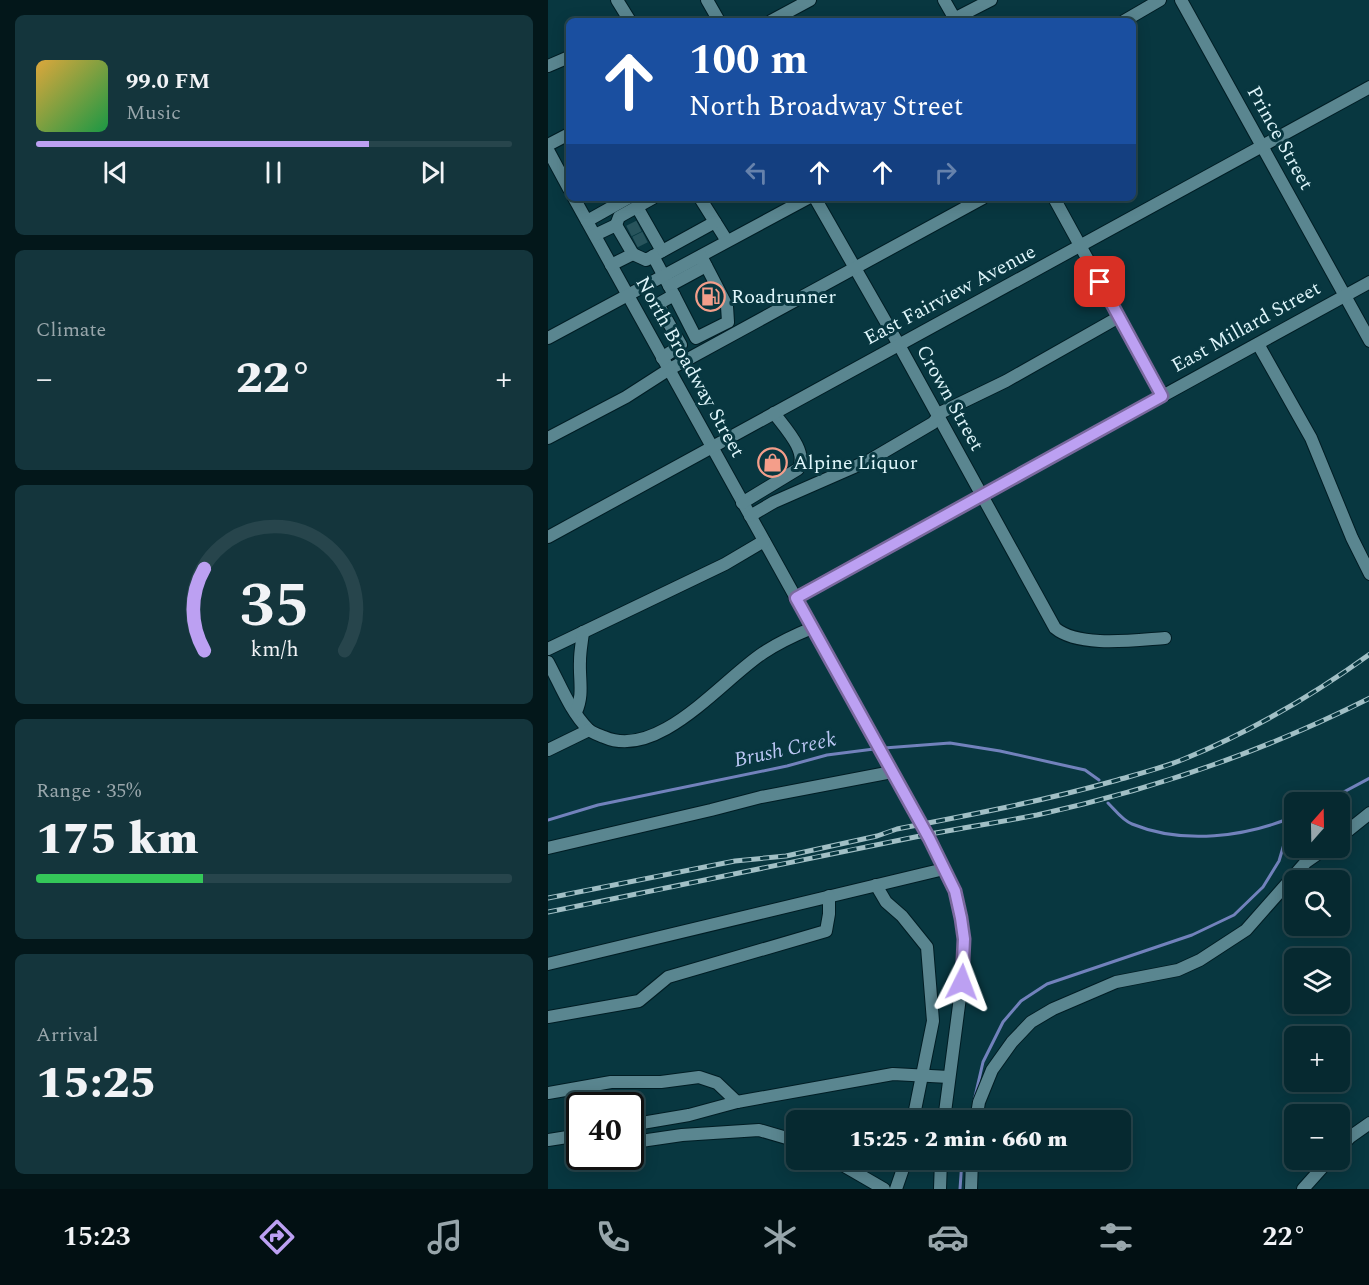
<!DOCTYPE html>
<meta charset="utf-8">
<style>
:root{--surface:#062930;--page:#14353c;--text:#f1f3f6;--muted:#98a6ab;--line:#27454c;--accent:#bca0f2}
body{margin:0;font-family:Spectral,serif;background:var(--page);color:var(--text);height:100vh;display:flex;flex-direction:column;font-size:22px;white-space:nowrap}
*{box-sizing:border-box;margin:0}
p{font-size:20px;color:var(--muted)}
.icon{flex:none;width:33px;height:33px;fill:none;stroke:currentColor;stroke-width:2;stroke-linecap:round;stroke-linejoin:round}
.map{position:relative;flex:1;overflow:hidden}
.drawer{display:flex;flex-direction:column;gap:15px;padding:15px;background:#03171a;width:548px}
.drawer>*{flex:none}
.banner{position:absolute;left:18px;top:18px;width:570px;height:183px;border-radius:9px;box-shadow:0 3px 15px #0003,0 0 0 2px var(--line);background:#1a4fa0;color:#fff;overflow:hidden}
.needle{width:39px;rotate:20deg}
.buttons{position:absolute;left:736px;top:792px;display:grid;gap:12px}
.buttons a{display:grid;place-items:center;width:66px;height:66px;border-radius:9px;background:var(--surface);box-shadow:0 3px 15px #0003,0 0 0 2px var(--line);font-size:30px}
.speed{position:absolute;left:18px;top:1092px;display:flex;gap:12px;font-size:30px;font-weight:700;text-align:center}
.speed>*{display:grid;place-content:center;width:78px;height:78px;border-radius:50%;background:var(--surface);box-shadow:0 3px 15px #0003,0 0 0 2px var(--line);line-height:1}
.speed .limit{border:3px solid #111;border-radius:9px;background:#fff;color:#111}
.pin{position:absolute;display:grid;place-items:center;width:51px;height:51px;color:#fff;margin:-26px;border-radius:12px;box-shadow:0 3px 9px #0006}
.me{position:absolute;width:66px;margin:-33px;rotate:3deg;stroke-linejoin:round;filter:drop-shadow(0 0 4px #0008)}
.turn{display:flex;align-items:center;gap:21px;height:126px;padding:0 24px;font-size:27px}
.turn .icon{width:78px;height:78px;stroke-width:2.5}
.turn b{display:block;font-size:42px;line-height:51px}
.lanes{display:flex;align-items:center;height:57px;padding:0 24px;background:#0003;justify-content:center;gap:30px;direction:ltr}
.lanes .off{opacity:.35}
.big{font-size:45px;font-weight:800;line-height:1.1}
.drawer .widget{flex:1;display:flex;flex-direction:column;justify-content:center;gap:9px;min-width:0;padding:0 21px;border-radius:9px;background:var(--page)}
.drawer .dial{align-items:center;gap:0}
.dial svg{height:156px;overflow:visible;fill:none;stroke:var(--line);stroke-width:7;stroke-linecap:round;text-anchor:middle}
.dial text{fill:var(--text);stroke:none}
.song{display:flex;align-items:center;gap:18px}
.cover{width:72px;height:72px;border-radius:9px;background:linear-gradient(135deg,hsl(40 70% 55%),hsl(140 70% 35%))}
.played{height:6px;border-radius:3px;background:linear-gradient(90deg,var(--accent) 70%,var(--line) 70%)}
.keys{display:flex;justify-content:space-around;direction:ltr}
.heat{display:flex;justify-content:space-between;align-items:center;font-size:33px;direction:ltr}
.charge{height:9px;border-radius:4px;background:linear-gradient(90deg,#34c759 35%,var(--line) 0)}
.trip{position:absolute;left:238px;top:1110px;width:345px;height:60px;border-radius:9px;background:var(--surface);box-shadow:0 3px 15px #0003,0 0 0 2px var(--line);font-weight:800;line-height:60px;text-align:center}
.tab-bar{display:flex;height:96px;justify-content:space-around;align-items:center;background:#021013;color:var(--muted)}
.tab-bar .icon{width:42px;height:42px}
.tab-bar .current{color:var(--accent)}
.tab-bar b{font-size:27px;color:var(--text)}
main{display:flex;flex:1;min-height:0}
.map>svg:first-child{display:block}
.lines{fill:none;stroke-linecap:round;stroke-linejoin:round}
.stream{stroke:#7282bc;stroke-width:3}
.minor-tunnel{stroke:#28545c;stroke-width:12;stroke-dasharray:12 6;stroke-linecap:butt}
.minor-casing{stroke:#001d24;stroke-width:14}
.minor{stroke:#5a8690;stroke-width:12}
.rail-casing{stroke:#a1bfc5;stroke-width:5}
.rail{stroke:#083740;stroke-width:3;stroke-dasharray:9;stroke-linecap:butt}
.route-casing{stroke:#7a689d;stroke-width:15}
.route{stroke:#bca0f2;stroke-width:10}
.labels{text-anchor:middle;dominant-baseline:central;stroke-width:6;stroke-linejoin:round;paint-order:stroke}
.street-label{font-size:20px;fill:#def5fa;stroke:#083740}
.poi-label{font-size:20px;fill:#def5fa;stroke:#083740;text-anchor:start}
.water-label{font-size:21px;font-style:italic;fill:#bbc7f4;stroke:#083740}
</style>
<main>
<section class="drawer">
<div class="widget">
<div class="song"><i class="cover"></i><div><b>99.0 FM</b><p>Music</p></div></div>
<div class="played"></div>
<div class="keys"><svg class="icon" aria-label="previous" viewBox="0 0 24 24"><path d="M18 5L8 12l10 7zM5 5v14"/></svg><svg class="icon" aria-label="pause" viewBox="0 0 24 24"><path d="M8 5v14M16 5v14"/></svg><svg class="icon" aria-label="next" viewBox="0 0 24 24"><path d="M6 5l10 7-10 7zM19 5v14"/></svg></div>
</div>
<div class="widget"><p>Climate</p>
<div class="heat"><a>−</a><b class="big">22°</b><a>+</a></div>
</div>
<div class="widget dial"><svg viewBox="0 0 100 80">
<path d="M14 69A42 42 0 1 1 86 69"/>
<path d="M14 69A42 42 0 0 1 14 27" stroke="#bca0f2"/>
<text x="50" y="56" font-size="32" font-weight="700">35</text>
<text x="50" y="72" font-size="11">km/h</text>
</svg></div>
<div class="widget"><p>Range · 35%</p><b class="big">175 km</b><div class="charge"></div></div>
<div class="widget"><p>Arrival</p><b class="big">15:25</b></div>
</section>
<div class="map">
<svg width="822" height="1189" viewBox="0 0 822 1189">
<rect width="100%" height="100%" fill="#083740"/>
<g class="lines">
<g class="stream">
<polyline points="336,748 402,743 452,751 537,770 551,780"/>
<polyline points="777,802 822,778"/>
<path d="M560 803C567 810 575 821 584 824 635 845 698 837 747 816"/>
<polyline points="0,820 50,805 239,766 279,755 326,749"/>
<polyline points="426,1101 435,1062 455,1022 473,1001 499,984 644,935 686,915 715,887 731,861 739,834 740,819"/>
<polyline points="412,1189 414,1160"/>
</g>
<g class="minor-tunnel">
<polyline points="81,231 91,226"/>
<polyline points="87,242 97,237"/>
</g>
<defs>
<g id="minor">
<polyline points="69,0 82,21"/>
<polyline points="159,0 171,21"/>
<polyline points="396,0 408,21"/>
<polyline points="633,0 822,341"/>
<polyline points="223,21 262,0"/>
<polyline points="402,21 443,0"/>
<polyline points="576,21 612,0"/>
<polyline points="0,66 21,57"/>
<polyline points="0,145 21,134"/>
<polyline points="0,150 21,189"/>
<polyline points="26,198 381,838 407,891 413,918 416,939 414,982 396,1120"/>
<polyline points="152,198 179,241"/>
<path d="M267 198 351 345 507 628C531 648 587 640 617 638"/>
<polyline points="506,198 614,395"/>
<polyline points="89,207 114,251"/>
<polyline points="39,221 80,198"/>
<polyline points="68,225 71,217 105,198"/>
<polyline points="47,235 68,225 85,254 63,265"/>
<polyline points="85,254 98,260 167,222"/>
<polyline points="105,256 126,295"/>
<polyline points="121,286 158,266"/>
<polyline points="0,338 260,198"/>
<polyline points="710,344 763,438 804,538 822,574"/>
<polyline points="114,358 133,345 110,304 126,295 148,338 180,322 179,306 153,256"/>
<polyline points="0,438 78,397 120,370 435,198"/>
<path d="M194 503 250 469C261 452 236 427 226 413"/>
<polyline points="202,516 226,502 322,460 385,423 394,412 458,381 571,317"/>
<polyline points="0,537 822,87"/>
<polyline points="247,598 822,282"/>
<polyline points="0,649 177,564 216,541"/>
<path d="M0 662C12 684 22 711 40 729 44 733 51 735 56 737 110 761 174 680 215 653 230 643 247 635 264 628"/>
<path d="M28 712C36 695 31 679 32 661 32 651 34 642 35 632"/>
<polyline points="0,750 41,730"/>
<polyline points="792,837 822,813"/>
<polyline points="0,848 163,810 213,797 344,772"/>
<polyline points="328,885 338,902 354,916 379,947 385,1021 365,1120"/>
<polyline points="0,964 396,869"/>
<polyline points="0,1017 91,1001 120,977 278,931 281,914 281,896"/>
<polyline points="0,1093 63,1082 113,1082 151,1077 169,1083 189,1102"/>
<polyline points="428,1120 431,1102 444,1070 464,1042 483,1022 505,1009 568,982 630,970 652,960 698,930 758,862 778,848"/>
<polyline points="82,1125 141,1115 189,1102 345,1074 401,1077"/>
<polyline points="0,1140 32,1135"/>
<polyline points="86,1142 134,1135 211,1130 249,1141"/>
<polyline points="792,1148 802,1137 822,1123"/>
<polyline points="286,1160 336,1189"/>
<polyline points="348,1189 358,1160"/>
<polyline points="392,1189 393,1160"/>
<polyline points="423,1189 424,1160"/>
<polyline points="755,1189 781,1160"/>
</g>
</defs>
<use href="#minor" class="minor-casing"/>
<use href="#minor" class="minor"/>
<defs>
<g id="rail">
<path d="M0 898 187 861 238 856 329 836 349 829C422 815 495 801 566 781 590 774 614 768 636 759 702 732 764 696 822 654"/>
<path d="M0 912C126 887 251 860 377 835 414 828 452 822 489 815 603 790 717 751 822 698"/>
</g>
</defs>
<use href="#rail" class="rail-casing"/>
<use href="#rail" class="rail"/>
</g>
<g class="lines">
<defs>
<polyline id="route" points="414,982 416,939 413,918 407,891 381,838 248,598 614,396 552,282"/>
</defs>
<use href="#route" class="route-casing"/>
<use href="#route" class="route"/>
</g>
<defs>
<symbol id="fuel-ring" viewBox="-11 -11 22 22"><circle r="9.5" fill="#083740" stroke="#f49e8a" stroke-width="1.5"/><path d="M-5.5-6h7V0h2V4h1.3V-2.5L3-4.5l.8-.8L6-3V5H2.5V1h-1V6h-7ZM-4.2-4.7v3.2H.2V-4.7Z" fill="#f49e8a"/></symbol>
<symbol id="shop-ring" viewBox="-11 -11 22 22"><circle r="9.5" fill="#083740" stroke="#f49e8a" stroke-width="1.5"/><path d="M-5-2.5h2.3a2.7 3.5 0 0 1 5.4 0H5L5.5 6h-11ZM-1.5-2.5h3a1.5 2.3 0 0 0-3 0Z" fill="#f49e8a"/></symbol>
</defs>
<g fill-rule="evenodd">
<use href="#fuel-ring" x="146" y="280" width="33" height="33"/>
<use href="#shop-ring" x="208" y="446" width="33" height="33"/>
</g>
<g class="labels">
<g class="street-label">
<text transform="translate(732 138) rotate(61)">Prince Street</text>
<text transform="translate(402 295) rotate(-28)">East Fairview Avenue</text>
<text transform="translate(698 327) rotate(-29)">East Millard Street</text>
<text transform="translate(142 367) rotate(61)">North Broadway Street</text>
<text transform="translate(402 398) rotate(61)">Crown Street</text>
</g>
<g class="poi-label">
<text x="183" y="297">Roadrunner</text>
<text x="245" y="463">Alpine Liquor</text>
</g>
<g class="water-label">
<text transform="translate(237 750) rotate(-12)">Brush Creek</text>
</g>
</g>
</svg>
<div class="buttons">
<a><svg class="needle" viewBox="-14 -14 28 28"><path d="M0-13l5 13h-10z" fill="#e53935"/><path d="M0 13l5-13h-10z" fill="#98a6ab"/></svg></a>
<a><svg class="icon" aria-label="search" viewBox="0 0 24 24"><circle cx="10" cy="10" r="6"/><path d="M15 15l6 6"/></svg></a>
<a><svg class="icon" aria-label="layers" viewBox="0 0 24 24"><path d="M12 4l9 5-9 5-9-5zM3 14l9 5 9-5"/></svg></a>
<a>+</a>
<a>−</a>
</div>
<div class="speed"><div class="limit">40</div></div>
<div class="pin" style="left:552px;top:282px;background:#d93025"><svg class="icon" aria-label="arrive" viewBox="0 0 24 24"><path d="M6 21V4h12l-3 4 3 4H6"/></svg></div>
<svg class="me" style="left:414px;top:982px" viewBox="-20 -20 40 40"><path d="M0-17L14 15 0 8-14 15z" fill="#bca0f2" stroke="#fff" stroke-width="4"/></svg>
<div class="trip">15:25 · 2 min · 660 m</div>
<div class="banner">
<div class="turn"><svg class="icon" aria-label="ahead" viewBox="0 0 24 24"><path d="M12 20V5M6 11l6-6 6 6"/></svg><div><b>100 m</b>North Broadway Street</div></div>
<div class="lanes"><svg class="icon off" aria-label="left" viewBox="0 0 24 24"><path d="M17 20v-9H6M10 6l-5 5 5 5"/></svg><svg class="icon" aria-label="ahead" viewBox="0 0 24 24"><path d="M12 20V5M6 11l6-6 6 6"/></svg><svg class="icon" aria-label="ahead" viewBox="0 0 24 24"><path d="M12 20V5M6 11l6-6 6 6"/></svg><svg class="icon off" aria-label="right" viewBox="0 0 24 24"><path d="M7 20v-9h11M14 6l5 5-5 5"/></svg></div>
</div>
</div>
</main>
<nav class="tab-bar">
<b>15:23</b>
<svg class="icon current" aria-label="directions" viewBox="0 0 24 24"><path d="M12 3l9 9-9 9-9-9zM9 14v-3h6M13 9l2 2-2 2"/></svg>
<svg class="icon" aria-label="music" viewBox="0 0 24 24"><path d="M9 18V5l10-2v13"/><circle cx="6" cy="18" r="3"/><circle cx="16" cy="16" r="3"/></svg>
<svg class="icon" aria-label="phone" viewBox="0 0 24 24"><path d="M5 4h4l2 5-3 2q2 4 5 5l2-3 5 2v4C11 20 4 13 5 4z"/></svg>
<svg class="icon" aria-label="climate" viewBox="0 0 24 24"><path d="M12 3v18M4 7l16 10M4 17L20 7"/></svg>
<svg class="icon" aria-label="car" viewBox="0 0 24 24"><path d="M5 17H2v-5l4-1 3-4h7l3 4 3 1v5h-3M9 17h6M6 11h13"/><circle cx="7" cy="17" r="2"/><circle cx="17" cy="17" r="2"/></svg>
<svg class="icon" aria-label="filters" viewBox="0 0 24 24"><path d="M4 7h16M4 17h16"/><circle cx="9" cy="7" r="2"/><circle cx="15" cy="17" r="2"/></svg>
<b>22°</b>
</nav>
